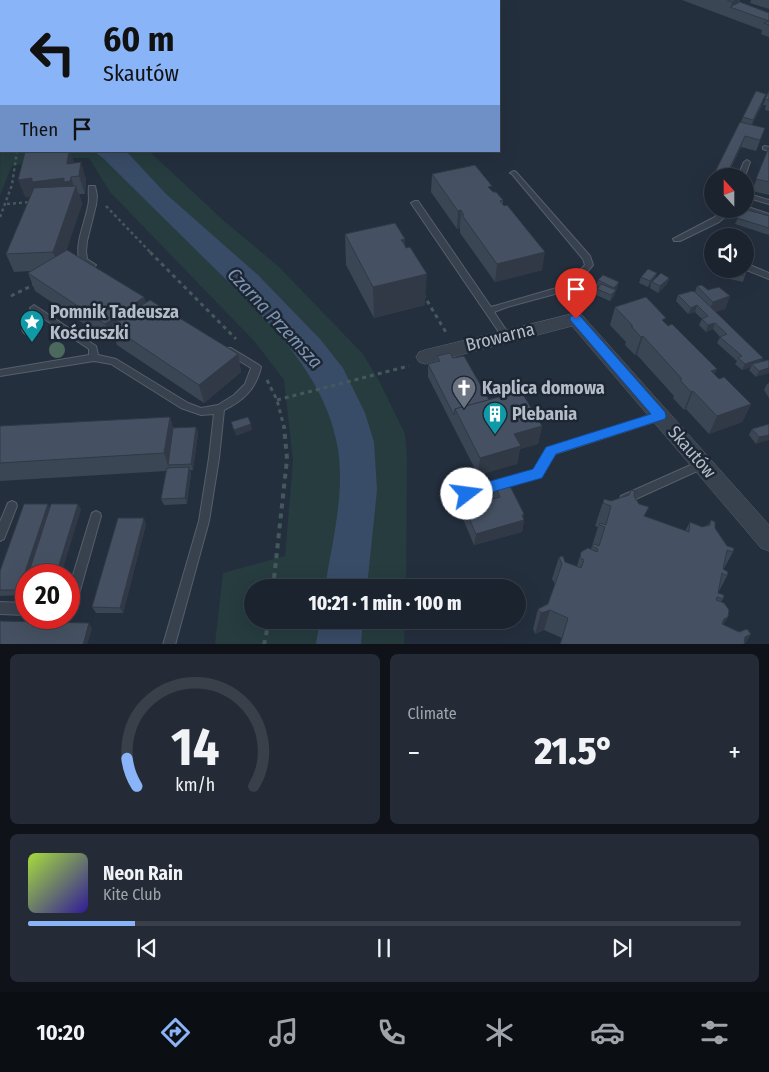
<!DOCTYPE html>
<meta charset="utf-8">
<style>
:root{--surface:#1b232e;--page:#242b36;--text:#f1f3f6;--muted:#a0a4aa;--line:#39404a;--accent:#8ab4f8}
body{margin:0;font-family:"Fira Sans Condensed",sans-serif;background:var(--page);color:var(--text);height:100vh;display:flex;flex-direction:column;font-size:19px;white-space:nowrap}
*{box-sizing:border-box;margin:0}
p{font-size:16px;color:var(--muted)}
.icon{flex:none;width:28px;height:28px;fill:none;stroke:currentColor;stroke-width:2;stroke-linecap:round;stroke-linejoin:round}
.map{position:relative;height:644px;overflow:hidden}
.details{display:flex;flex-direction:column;gap:10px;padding:10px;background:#0f1319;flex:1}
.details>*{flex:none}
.hud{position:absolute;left:0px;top:0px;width:500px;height:152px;box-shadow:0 5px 20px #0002,0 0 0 1px var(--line);background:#8ab4f8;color:#111;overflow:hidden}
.needle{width:32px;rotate:339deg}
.buttons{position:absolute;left:704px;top:168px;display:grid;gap:10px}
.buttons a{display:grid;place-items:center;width:50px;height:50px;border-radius:50%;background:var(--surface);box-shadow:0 5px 20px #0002,0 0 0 1px var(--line);font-size:25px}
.speed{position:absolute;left:15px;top:564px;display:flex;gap:10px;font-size:25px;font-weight:700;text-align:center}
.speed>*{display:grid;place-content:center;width:65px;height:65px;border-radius:50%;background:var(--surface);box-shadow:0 5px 20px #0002,0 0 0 1px var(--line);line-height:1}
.speed .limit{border:8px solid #d22;background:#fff;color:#111}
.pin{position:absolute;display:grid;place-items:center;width:42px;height:42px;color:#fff;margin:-51px -21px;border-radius:50% 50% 50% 0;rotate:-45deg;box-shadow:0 0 5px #0007}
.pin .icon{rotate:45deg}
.me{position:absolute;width:55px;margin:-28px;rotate:75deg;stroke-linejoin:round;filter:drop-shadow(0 0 4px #0008)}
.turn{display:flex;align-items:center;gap:18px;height:105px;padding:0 20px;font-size:22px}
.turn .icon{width:65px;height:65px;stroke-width:2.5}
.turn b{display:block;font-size:35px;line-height:42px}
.then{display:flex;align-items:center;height:48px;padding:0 20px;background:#0003;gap:10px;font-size:19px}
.big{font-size:38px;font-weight:800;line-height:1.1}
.details .card{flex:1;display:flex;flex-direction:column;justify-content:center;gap:8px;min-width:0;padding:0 18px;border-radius:8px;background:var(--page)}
.details .dial{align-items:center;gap:0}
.dial svg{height:130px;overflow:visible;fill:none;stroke:var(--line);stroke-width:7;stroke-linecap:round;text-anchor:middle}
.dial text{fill:var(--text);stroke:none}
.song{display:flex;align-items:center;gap:15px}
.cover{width:60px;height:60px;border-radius:8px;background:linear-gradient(135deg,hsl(80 70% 55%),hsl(250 70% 35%))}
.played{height:5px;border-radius:2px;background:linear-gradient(90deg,var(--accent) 15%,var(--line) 15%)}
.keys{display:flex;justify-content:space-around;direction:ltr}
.heat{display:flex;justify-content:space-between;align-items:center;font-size:28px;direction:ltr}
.details .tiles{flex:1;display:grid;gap:10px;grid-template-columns:1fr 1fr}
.card:last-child{grid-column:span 2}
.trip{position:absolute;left:244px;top:579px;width:282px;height:50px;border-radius:25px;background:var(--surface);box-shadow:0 5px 20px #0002,0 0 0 1px var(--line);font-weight:800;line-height:50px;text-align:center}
.tabs{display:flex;height:80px;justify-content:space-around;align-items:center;background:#0b0e12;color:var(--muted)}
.tabs .icon{width:35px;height:35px}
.tabs .selected{color:var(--accent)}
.tabs b{font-size:22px;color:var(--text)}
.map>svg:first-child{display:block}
.green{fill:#263c3f}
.water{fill:#394c67}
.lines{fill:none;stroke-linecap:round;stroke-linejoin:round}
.lane-casing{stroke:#565f6c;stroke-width:2}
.street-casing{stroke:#565f6c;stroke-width:1}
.path-far2{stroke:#44595c;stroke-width:2.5;stroke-dasharray:3 3;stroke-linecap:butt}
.path-far1{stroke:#44595c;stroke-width:3;stroke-dasharray:4 4;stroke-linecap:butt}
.path{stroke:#44595c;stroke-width:4;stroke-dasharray:5 5;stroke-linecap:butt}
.lane{fill:#38414e;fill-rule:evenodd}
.street{fill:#38414e;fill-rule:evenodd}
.tree{fill:#4b6a5d}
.wall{fill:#3b4654}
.shaded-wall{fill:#303945}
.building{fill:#455162;stroke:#303945}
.route{fill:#1a73e8;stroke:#114b97}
.labels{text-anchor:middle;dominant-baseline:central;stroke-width:5;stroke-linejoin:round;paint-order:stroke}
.poi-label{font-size:18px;font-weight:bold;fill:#b4bcc9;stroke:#1d2633;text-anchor:start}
.street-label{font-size:18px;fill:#b4bcc9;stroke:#1d2633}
.water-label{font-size:19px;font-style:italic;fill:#7c92b1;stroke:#1d2633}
</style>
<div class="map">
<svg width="769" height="645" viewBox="0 0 769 645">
<rect width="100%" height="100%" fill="#242f3e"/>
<polygon class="green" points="1,72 1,151 149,151 223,220 279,267 363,354 379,381 405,434 407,458 406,587 252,588 252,620 405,620 404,644 215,644 223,573 285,556 293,460 284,380 255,342 110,192 89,158 51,158 12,166 0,195"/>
<g class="water">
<path d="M94 151H126L166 194 258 275 320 339 343 368 365 413 374 442 377 490 367 587H325C332 542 345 495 338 449 325 369 257 310 203 257 170 224 136 191 103 158Z"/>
<polygon points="320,620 363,620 361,644 316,644"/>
</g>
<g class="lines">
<defs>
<g id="lane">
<polygon points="31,0 37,0 37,1 32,1"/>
<polygon points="765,146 769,147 769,151 763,149 763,147"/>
<polygon points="747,160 750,162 745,176 738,176 744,162"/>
<polygon points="514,171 516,172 590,256 593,265 574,287 566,291 507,307 494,312 510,336 506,339 503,338 411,203 415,201 418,201 491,307 560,287 568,283 585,265 583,259 512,174 510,173"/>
<path d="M89 186H95L97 196 96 205 87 241 86 251 87 259 96 265 92 268 80 262C74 244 85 224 88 206 90 200 88 193 89 186Z"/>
<polygon points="745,193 769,200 769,204 745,197"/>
<polygon points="745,206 769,214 769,218 742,210 745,209"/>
<polygon points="726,209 734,209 719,222 680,241 674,241 673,239 713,218"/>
<polygon points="745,263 769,273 769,279 744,269"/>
<path d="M34 305 96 346 98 355 116 359 188 403 201 408 218 405 234 395 245 384 251 368 225 352 223 350 225 348H231L259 365 261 367C256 389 243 401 224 410L219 458 209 521 175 645H163L199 521 209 458 214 414 201 415 181 408 111 364 94 361 0 376V370L89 355V349L31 310 30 308Z"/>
<polygon points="660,412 663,413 665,416 663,419 555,454 541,477 467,499 463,497 462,494 463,491 467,489 533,471 547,448"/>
<polygon points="702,460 706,461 707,464 706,467 629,502 625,504 621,502 620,499 621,496"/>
<polygon points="12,501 16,503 17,506 4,539 0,541 0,522 8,503"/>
<polygon points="96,511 100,513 101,516 79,594 73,605 69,607 69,588 91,516 92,513"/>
<polygon points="0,602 26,603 26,615 0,614"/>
</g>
<polygon id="street" points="576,313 582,315 769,525 769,551 761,548 572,326 425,364 419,362 416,357 419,352 425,350"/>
</defs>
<use href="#lane" class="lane-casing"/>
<use href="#street" class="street-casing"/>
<g class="path-far2">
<polyline points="7,204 32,202"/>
<polyline points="106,206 151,253"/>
<polyline points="0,217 12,185 17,151"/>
</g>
<g class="path-far1">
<polyline points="150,252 236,339"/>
<polyline points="423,294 447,334"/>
<polyline points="11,296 35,284"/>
<polyline points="267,380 277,400 284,427"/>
<polyline points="277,400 409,366"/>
</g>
<g class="path">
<polyline points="273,588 287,459 284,426"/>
<polyline points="264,645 269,620"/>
</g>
<use href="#lane" class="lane"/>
<use href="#street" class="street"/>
</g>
<g class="tree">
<circle cx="29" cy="328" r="8"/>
<circle cx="57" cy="350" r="8"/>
</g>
<g class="wall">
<polygon points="682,0 740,0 740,2 769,13 769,37 761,34 762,30"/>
<polygon points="751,0 769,0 769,9 750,3"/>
<polygon points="769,91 769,111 765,110 766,105 763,105"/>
<polygon points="762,105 752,125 765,128 756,151 741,147 727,176 713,176 741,122 743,117"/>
<polygon points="769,147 769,195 752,191"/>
<polygon points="74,163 86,179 85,194 79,194 82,204 66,250 144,297 146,303 238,354 241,372 204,403 117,345 115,339 111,342 35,291 28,273 31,271 14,272 6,254 31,196 25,197"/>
<polygon points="432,174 491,191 503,200 503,204 542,270 495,282 460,233 460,228 457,229 431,192"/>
<polygon points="712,178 712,192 708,190"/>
<polygon points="742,209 769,216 769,235 735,224"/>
<polygon points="345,234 405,239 405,246 425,305 374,318 346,265"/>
<polygon points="727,269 745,269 745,276 743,282 725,278"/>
<polygon points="641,277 655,279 669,278 667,284 658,293 650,288 651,283 648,287 639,283"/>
<polygon points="598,280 619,282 614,296 610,301 596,295 597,289 598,287 596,286"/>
<polygon points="697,286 708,290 730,296 725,309 715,312 763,358 761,362 768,360 756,377 749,370 751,367 742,370 735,364 737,361 717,343 720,337 713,329 706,332 699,325 702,319 695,312 688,314 676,301 678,295 695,292"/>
<polygon points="615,307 665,323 719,379 751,404 742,422 709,434 686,409 684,410 673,398 674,396 637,355 635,355 625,345 626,342 610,325"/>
<polygon points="437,356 489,400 542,426 538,444 520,449 517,464 478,475 428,377 428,364 436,362"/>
<polygon points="769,383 769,398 764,390 767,384"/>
<polygon points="170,417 173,428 196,427 198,433 193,470 190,470 191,473 187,504 164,505 161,499 166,471 0,481 0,426"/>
<polygon points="769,424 756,444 749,435 752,429"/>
<polygon points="495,486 524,514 523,517 524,520 522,532 474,545 463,519 464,507 493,499 493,498"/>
<polygon points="634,496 645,516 685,531 690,522 702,527 708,525 711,520 715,528 727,546 733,552 723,570 727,576 718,593 723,599 721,602 728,617 723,625 739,632 751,634 744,645 559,645 562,638 544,630 535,634 533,629 538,609 548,604 555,584 552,579 559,557 565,562 577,566 581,552 591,549 598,527 595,526 604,499 611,501"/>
<polygon points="78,504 81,510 26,575 26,591 25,589 23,595 0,596 0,571 50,508"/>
<polygon points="146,524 123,613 96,613 92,607"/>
</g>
<g class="shaded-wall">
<polygon points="736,0 740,0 737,9 731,7 732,2"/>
<polygon points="766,94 762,105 749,131 753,120"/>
<polygon points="745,136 741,147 727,176 726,176"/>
<polygon points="69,151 70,151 75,164 67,164"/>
<polygon points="81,162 86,179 85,194 79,176"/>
<polygon points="71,177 75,190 76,186 82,204 60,270 53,252 37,196 25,197 18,180 32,178"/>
<polygon points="461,210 460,228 457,229 458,211"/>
<polygon points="405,239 405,270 401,240"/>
<polygon points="545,252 542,270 495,282 497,264"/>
<polygon points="657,273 655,279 652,282 648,287 650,281"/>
<polygon points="427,274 425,305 374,318 373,287"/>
<polygon points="669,278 667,284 658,293 660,286"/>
<polygon points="619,282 614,296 610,301 614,288"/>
<polygon points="730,296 725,309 708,314 713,302"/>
<polygon points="144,297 149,315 111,326 115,339 111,342 105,324"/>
<polygon points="697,305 695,312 688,314 691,308"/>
<polygon points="715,323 713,329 706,332 708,325"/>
<polygon points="643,336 637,355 635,355 641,337"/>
<polygon points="238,354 241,372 204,403 199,385"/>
<polygon points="763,358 760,364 752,364 751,367 742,370 745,364"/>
<polygon points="769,368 769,373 756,377 759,371"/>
<polygon points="717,369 709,387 711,371"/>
<polygon points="693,391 686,409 684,410 691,392"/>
<polygon points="751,404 742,422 709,434 717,416"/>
<polygon points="170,417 175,435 168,465 164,453"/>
<polygon points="251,424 252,430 236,436 234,430"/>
<polygon points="542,426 538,444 520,449 517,464 478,475 480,458 514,434"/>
<polygon points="196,427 198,433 193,470 191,464"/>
<polygon points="769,435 769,440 756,444 759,437"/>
<polygon points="189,467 191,473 187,504 185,498"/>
<polygon points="48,504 51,510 30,575 26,575 26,585 24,587 25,589 23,595 19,590"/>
<polygon points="78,504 81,510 61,575 56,575"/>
<polygon points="524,514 522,520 524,520 522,532 474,545 476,534"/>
<polygon points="144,518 146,524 123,613 120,608"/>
<polygon points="550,610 544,630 535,634 541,613"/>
<polygon points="728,617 715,638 724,619"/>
<polygon points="89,623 92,629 87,645 83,645"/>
<polygon points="751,634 743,645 745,637"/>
</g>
<g class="building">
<polygon points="727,0 736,0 732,2"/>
<polygon points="740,2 769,13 769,21 730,7"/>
<polygon points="769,21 769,25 764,23"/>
<polygon points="756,91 766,94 753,120 743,117"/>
<polygon points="769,91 769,100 765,99"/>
<polygon points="740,122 765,128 760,140 745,136 726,176 721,176 714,174"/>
<polygon points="769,147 769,182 756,179"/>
<polygon points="29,151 69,151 67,164 81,162 79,176 71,177 70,181 64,182 64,178 32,182 32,178 18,180 25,152"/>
<polygon points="475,165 492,186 488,187 493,192 496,192 503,200 500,201 504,206 507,205 545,252 497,264 462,215 464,215 461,210 458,211 432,174"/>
<polygon points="712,180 712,185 710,184"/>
<polygon points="76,186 53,252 6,254 34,188"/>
<polygon points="742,209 744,209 769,216 769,228 737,218"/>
<polygon points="395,223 405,239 401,240 404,244 406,248 410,247 427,274 373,287 345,234"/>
<polygon points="67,250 144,297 105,324 28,273"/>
<polygon points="745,264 748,265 745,276 727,271 728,269 745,269"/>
<polygon points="648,269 657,273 650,281 641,277"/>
<polygon points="661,273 669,278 660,286 652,282"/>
<polygon points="603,275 619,282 614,288 598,280"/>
<polygon points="601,284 616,290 611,295 597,289"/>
<polygon points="702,285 708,290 719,287 730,296 713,302 697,286"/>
<polygon points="692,291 695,292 763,358 745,364 738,358 742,356 720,337 727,334 715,323 708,325 702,319 708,316 697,305 691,308 678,295"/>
<polygon points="646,297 666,318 662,320 668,326 672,324 717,369 711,371 719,379 724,377 751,404 717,416 693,391 691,392 680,380 682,379 643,336 641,337 631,326 633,326 615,307"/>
<polygon points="150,300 238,354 199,385 111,326"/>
<polygon points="450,353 453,358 464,356 489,400 455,409 454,415 428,364 440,361 437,356"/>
<polygon points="768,360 769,361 769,368 759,371 752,364"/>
<polygon points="521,391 542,426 514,434 521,446 480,458 455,409"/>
<polygon points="170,417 164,453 0,463 0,426"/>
<polygon points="248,417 251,424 234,430 231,422"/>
<polygon points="769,424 769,435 759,437 752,429"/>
<polygon points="196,427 191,464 168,465 173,428"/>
<polygon points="189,467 185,498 161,499 167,468"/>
<polygon points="508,482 524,514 522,515 524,520 476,534 464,507 500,497 495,486"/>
<polygon points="631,490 635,491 634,496 639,504 649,507 644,516 689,532 690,522 702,527 710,525 711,520 715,522 715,528 727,546 734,548 733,552 727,550 723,569 728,572 727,576 722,573 718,593 724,595 723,599 717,597 716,600 724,603 729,610 728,617 724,619 722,624 739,632 747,629 751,634 745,637 744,645 560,645 568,618 550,610 541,613 538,609 548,604 562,564 559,557 563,556 565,562 581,568 584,560 580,558 581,552 588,548 597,552 598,549 592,546 594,544 599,546 605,527 599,525 600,523 606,525 611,506 603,503 604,499 611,501 629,495"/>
<polygon points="24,504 48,504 19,590 0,590 0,571"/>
<polygon points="51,504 78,504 56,575 28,575"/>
<polygon points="118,518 144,518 120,608 92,607"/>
<polygon points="26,580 26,587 24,587"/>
<polygon points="0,621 89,623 83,645 0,645"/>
</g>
<polygon class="route" points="576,315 580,316 665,412 666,416 665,419 556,454 542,478 467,499 462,498 460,494 462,489 533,469 546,447 651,414 571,321 570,319 571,316"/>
<defs>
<symbol id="sight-pin" viewBox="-11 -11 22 30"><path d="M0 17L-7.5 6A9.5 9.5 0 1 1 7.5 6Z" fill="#0f9aa8" stroke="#1d2633"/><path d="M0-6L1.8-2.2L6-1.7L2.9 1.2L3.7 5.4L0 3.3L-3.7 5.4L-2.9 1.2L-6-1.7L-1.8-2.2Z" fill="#fff"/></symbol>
<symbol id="church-pin" viewBox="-11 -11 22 30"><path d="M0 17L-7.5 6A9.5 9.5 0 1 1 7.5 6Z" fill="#6b7280" stroke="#1d2633"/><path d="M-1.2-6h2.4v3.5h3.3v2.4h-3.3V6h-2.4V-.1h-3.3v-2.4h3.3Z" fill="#fff"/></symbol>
<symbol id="building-pin" viewBox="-11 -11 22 30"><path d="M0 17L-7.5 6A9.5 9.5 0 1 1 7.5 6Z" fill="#0f9aa8" stroke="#1d2633"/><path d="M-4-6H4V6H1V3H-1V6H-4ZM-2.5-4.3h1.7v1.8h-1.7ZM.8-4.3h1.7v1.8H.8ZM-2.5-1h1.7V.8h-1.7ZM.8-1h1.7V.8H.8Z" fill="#fff"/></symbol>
</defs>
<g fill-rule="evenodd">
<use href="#sight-pin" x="18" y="308" width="28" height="38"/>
<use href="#church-pin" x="450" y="374" width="28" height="38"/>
<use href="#building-pin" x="481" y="400" width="28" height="38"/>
</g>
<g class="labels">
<g class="poi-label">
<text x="50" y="312">Pomnik Tadeusza<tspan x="50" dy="21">Kościuszki</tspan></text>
<text x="482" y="388">Kaplica domowa</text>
<text x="512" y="414">Plebania</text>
</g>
<g class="street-label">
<text transform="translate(500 337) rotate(-14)">Browarna</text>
<text transform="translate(692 452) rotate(49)">Skautów</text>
</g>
<g class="water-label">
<text transform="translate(275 318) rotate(47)">Czarna Przemsza</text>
</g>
</g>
</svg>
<div class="buttons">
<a><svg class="needle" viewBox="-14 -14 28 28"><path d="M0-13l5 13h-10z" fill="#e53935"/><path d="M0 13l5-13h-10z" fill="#a0a4aa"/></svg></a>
<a><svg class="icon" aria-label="sound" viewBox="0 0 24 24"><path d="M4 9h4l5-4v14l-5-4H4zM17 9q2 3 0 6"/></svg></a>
</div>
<div class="speed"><div class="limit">20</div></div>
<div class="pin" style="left:576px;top:319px;background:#d93025"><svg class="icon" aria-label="arrive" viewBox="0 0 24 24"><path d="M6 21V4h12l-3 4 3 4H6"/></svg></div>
<svg class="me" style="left:467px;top:494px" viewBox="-20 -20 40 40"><circle r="19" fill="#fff"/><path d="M0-13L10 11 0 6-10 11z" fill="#1a73e8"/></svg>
<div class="trip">10:21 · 1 min · 100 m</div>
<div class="hud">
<div class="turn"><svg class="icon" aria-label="left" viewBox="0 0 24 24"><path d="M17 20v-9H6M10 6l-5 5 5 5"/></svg><div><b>60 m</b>Skautów</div></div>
<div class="then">Then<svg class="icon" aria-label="arrive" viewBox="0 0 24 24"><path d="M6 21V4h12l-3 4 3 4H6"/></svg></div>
</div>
</div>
<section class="details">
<div class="tiles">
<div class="card dial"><svg viewBox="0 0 100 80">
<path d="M14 69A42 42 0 1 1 86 69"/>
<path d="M14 69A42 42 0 0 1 8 52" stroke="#8ab4f8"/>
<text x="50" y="56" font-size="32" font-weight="700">14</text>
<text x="50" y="72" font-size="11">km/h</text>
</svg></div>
<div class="card"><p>Climate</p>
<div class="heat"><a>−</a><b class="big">21.5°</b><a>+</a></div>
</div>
<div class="card">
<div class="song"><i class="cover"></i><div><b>Neon Rain</b><p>Kite Club</p></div></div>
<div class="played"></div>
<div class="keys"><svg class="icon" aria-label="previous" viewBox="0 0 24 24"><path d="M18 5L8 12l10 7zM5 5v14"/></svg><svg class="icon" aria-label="pause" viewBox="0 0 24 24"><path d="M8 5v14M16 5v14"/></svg><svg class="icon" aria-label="next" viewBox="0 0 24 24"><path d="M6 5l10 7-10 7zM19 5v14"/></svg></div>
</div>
</div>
</section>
<nav class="tabs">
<b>10:20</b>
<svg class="icon selected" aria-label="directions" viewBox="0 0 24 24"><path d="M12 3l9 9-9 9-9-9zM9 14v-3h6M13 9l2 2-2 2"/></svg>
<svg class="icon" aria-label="music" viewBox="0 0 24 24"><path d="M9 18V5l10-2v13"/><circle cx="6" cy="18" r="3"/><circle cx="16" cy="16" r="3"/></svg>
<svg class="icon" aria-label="phone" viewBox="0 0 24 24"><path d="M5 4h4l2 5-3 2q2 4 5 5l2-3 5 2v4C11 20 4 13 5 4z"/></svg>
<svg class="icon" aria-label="climate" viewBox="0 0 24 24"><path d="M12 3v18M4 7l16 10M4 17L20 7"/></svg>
<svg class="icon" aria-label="car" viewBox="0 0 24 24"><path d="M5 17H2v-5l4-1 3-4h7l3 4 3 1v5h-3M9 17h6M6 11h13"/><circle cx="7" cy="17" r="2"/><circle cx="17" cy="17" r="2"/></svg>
<svg class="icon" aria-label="filters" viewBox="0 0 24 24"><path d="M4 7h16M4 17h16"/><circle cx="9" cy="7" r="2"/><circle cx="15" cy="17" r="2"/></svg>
</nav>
